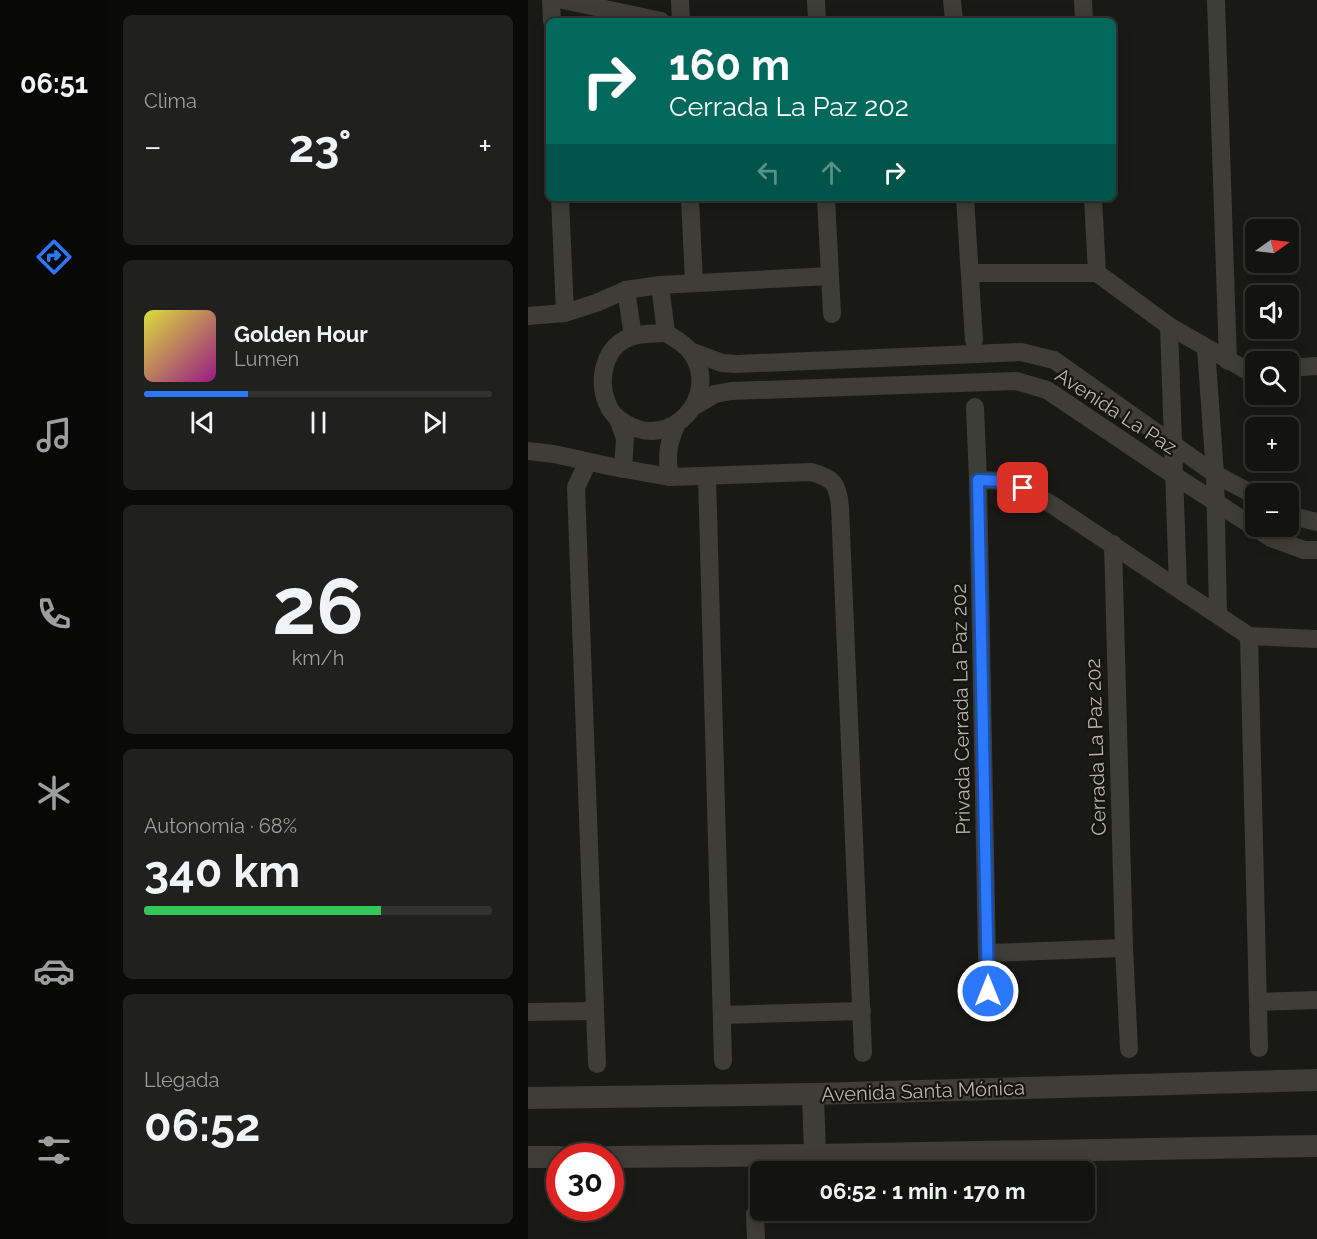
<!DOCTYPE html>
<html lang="es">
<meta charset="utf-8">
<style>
:root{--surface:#131310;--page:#20201e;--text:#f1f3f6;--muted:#9d9e9f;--line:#323230;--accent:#2b78fc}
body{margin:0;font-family:Raleway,sans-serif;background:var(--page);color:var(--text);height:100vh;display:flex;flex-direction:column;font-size:22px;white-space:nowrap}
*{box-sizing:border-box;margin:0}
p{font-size:20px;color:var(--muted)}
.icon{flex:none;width:33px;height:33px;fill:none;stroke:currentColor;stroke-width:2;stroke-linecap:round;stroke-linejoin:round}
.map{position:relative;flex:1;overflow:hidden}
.sheet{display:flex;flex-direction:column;gap:15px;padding:15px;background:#0a0a09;width:420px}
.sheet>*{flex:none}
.top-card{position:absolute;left:18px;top:18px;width:570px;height:183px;border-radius:9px;box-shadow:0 3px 15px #0003,0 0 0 2px var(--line);background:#00695c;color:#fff;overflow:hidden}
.needle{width:39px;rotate:76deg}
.fabs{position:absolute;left:717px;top:219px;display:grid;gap:12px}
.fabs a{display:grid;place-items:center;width:54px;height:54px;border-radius:9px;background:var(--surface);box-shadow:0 3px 15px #0003,0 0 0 2px var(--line);font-size:30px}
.speed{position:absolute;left:18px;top:1143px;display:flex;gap:12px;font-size:30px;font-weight:700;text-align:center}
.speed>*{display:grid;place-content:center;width:78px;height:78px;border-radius:50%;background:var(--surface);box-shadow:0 3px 15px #0003,0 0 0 2px var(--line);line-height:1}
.speed .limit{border:9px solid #d22;background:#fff;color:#111}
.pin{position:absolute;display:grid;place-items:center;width:51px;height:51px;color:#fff;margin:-26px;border-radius:12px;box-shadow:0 3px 9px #0006}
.me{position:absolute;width:66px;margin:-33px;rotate:0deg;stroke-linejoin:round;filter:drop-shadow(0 0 4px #0008)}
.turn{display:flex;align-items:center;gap:21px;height:126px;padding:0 24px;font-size:27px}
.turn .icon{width:78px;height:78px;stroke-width:2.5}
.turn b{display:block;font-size:42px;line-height:51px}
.lanes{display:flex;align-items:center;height:57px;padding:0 24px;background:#0003;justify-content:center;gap:30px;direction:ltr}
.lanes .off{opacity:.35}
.big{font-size:45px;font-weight:700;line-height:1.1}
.sheet .widget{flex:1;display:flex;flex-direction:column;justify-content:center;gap:9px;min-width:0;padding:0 21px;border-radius:9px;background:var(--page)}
.sheet .dial{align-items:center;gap:0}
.dial b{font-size:78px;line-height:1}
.song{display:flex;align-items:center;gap:18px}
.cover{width:72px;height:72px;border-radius:9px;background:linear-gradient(135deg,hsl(60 70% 55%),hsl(310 70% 35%))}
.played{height:6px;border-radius:3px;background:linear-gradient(90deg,var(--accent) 30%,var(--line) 30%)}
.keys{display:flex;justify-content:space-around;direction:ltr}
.heat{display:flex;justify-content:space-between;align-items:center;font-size:33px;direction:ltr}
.charge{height:9px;border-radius:4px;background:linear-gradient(90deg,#34c759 68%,var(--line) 0)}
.trip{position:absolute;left:222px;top:1161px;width:345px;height:60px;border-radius:9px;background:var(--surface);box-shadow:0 3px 15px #0003,0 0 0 2px var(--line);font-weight:700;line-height:60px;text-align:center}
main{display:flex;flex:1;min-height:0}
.tabs{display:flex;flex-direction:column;width:108px;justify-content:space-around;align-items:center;background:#080806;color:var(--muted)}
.tabs .icon{width:42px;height:42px}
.tabs .selected{color:var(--accent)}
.tabs b{font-size:27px;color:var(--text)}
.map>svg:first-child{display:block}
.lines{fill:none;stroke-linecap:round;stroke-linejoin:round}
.minor{stroke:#3e3d37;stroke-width:18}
.tertiary{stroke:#3e3d37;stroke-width:22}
.route-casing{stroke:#1c4ea4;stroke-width:15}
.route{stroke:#2b78fc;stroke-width:10}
.labels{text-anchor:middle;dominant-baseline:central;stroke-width:4.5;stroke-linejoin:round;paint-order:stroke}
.street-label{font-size:20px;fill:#b9b3a8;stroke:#141411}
</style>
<main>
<nav class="tabs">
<b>06:51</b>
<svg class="icon selected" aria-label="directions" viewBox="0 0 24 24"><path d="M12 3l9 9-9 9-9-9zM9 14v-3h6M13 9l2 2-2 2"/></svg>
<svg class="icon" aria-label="music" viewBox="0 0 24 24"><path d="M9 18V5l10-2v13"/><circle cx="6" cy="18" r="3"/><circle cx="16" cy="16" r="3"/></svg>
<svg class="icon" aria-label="phone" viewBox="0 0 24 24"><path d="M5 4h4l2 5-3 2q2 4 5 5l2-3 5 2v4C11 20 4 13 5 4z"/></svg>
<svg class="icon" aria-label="climate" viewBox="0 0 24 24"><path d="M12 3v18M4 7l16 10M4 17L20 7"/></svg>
<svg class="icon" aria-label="car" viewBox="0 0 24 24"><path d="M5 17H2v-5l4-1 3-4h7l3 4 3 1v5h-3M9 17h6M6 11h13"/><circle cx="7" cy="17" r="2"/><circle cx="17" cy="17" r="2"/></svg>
<svg class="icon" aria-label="filters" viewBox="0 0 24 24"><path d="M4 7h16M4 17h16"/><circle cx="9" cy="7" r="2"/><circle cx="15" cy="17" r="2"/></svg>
</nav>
<section class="sheet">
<div class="widget"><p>Clima</p>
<div class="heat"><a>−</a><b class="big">23°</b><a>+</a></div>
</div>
<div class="widget">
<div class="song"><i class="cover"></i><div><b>Golden Hour</b><p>Lumen</p></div></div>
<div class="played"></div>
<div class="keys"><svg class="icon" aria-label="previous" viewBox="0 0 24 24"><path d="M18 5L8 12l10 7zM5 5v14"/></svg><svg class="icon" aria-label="pause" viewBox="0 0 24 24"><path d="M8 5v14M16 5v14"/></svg><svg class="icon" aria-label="next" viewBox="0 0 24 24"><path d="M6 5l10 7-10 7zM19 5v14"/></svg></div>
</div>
<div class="widget dial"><b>26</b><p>km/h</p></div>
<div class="widget"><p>Autonomía · 68%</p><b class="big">340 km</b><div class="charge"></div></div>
<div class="widget"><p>Llegada</p><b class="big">06:52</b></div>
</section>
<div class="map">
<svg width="789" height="1239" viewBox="0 0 789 1239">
<rect width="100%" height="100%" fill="#191916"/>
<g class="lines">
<g class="minor">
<polyline points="23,0 24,21"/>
<polyline points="35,0 133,21"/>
<polyline points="152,0 153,21"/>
<polyline points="288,0 289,21"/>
<polyline points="424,0 426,21"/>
<polyline points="555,0 556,21"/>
<polyline points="688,0 700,361"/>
<polyline points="32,198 37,313"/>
<polyline points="162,198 166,283"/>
<polyline points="298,198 304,314"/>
<polyline points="437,198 446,340"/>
<polyline points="565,198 569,273"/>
<polyline points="442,273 569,273 641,326 718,370 728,370"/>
<polyline points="132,285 138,333"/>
<polyline points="98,290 105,336"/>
<polyline points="0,316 37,313 68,303 98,290 132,285 302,276"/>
<polyline points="641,326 650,587"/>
<path d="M138 333C146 338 157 344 163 352 194 395 143 452 97 423 89 419 82 411 79 403 69 378 77 343 106 336 116 333 127 334 138 333Z"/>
<polyline points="678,348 687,474 690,614"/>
<polyline points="162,351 194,363 208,364 493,352 526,360 687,474 728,496"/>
<polyline points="760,368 789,366"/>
<polyline points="165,407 187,394 203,391 488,381 519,390 647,476 743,538 776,550 789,550"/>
<polyline points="447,407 450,480 460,1010"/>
<polyline points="90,419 97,438 95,469"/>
<path d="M0 451 26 454 85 467 142 477 283 472C305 478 310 483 312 507L335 1053"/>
<polyline points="60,462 48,487 69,1064"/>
<polyline points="179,476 195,1061"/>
<path d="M142 477C138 454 140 444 149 423"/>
<polyline points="450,480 475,481 495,488 526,506 721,636 789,639"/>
<polyline points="760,515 789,522"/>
<polyline points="585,544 596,948 601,1049"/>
<polyline points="721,636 731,1048"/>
<polyline points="460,953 596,948"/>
<polyline points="730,1002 789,1000"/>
<polyline points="0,1012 67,1011"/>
<polyline points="194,1015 334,1011"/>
<polyline points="227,1214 228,1239"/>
</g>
<g class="tertiary">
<polyline points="285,1094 287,1155"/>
<polyline points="0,1098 285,1094 789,1080"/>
<polyline points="0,1157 32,1157"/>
<polyline points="82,1157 287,1155 789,1146"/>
</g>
</g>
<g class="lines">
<defs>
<polyline id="route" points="460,991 450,480 475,481 495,488"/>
</defs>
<use href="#route" class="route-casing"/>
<use href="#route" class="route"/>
</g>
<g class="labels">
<g class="street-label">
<text transform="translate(588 411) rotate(33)">Avenida La Paz</text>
<text transform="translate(433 709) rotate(-91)">Privada Cerrada La Paz 202</text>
<text transform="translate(568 747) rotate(-92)">Cerrada La Paz 202</text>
<text transform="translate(395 1091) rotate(-2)">Avenida Santa Mónica</text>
</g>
</g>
</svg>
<div class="fabs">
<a><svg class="needle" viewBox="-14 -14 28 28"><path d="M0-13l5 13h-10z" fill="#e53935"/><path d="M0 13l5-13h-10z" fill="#9d9e9f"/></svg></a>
<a><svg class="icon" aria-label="sound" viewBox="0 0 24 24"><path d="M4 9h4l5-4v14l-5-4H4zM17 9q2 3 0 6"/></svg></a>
<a><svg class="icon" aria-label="search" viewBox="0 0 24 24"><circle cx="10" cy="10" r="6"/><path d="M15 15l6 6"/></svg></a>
<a>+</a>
<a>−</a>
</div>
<div class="speed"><div class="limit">30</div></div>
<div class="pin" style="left:495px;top:488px;background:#d93025"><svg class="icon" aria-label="arrive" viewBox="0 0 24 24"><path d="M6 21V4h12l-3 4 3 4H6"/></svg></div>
<svg class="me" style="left:460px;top:991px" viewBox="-20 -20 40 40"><circle r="17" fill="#2b78fc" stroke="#fff" stroke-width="3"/><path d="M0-11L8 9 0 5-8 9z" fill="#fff"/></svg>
<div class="trip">06:52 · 1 min · 170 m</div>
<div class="top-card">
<div class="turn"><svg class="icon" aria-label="right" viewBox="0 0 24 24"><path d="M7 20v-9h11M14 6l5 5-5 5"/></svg><div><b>160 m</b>Cerrada La Paz 202</div></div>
<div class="lanes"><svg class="icon off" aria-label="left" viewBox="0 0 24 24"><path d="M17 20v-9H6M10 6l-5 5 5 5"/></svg><svg class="icon off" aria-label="ahead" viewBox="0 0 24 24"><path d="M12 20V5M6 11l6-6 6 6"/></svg><svg class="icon" aria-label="right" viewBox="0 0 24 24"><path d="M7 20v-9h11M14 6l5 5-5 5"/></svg></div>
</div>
</div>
</main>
